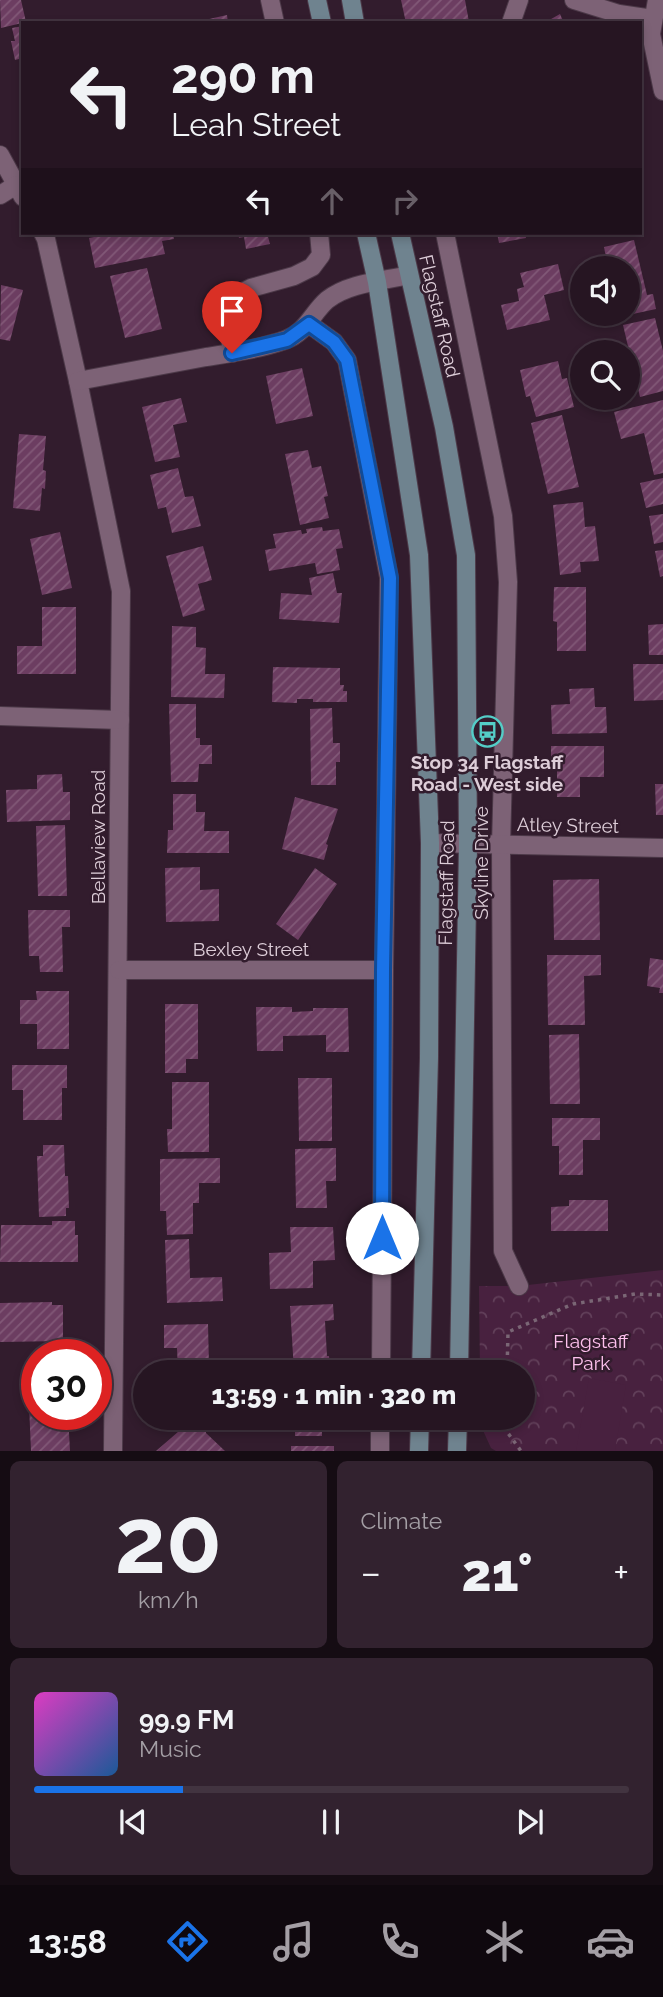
<!DOCTYPE html>
<meta charset="utf-8">
<style>
:root{--surface:#261522;--page:#32222f;--text:#f1f3f6;--muted:#a49fa5;--line:#423440;--accent:#1a73e8}
body{margin:0;font-family:Raleway,sans-serif;background:var(--page);color:var(--text);height:100vh;display:flex;flex-direction:column;font-size:26px;white-space:nowrap}
*{box-sizing:border-box;margin:0}
p{font-size:23px;color:var(--muted)}
.icon{flex:none;width:38px;height:38px;fill:none;stroke:currentColor;stroke-width:2;stroke-linecap:round;stroke-linejoin:round}
.map{position:relative;height:1451px;overflow:hidden}
.sheet{display:flex;flex-direction:column;gap:10px;padding:10px;background:#150c13;flex:1}
.sheet>*{flex:none}
.banner{position:absolute;left:21px;top:21px;width:621px;height:214px;border-radius:0px;box-shadow:0 4px 10px #0003,0 0 0 2px var(--line);background:#261522;color:var(--text);overflow:hidden}
.tools{position:absolute;left:570px;top:256px;display:grid;gap:14px}
.tools a{display:grid;place-items:center;width:70px;height:70px;border-radius:50%;background:var(--surface);box-shadow:0 4px 10px #0003,0 0 0 2px var(--line);font-size:35px}
.speed{position:absolute;left:21px;top:1339px;display:flex;gap:14px;font-size:35px;font-weight:700;text-align:center}
.speed>*{display:grid;place-content:center;width:91px;height:91px;border-radius:50%;background:var(--surface);box-shadow:0 4px 10px #0003,0 0 0 2px var(--line);line-height:1}
.speed .limit{border:10px solid #d22;background:#fff;color:#111}
.pin{position:absolute;display:grid;place-items:center;width:60px;height:60px;color:#fff;margin:-72px -30px;border-radius:50% 50% 50% 0;rotate:-45deg;box-shadow:0 0 7px #0007}
.pin .icon{rotate:45deg}
.me{position:absolute;width:77px;margin:-38px;rotate:0deg;stroke-linejoin:round;filter:drop-shadow(0 0 5px #0008)}
.turn{display:flex;align-items:center;gap:24px;height:147px;padding:0 35px;font-size:32px}
.turn .icon{width:91px;height:91px;stroke-width:2.5}
.turn b{display:block;font-size:49px;line-height:60px}
.lanes{display:flex;align-items:center;height:66px;padding:0 35px;background:#0003;justify-content:center;gap:35px;direction:ltr}
.lanes .off{opacity:.35}
.big{font-size:52px;font-weight:800;line-height:1.1}
.sheet .widget{flex:1;display:flex;flex-direction:column;justify-content:center;gap:10px;min-width:0;padding:0 24px;border-radius:10px;background:var(--page)}
.sheet .dial{align-items:center;gap:0}
.dial b{font-size:91px;line-height:1}
.song{display:flex;align-items:center;gap:21px}
.cover{width:84px;height:84px;border-radius:10px;background:linear-gradient(135deg,hsl(310 70% 55%),hsl(210 70% 35%))}
.played{height:7px;border-radius:4px;background:linear-gradient(90deg,var(--accent) 25%,var(--line) 25%)}
.keys{display:flex;justify-content:space-around;direction:ltr}
.heat{display:flex;justify-content:space-between;align-items:center;font-size:38px;direction:ltr}
.sheet .tiles{flex:1;display:grid;gap:10px;grid-template-columns:1fr 1fr}
.widget:last-child{grid-column:span 2}
.trip{position:absolute;left:133px;top:1360px;width:402px;height:70px;border-radius:35px;background:var(--surface);box-shadow:0 4px 10px #0003,0 0 0 2px var(--line);font-weight:800;line-height:70px;text-align:center}
.menu{display:flex;height:112px;justify-content:space-around;align-items:center;background:#0f080e;color:var(--muted)}
.menu .icon{width:49px;height:49px}
.menu .active{color:var(--accent)}
.menu b{font-size:32px;color:var(--text)}
.map>svg:first-child{display:block}
.park{fill:url(#park-crowns)}
.garden{fill:#48213f}
.building{fill:url(#building-hatch)}
.lines{fill:none;stroke-linecap:round;stroke-linejoin:round}
.minor-casing{stroke:#4c3948;stroke-width:20}
.secondary-casing{stroke:#4c3948;stroke-width:20}
.path{stroke:#7a6675;stroke-width:3.5;stroke-dasharray:3.5 5;stroke-linecap:butt}
.minor{stroke:#7d6276;stroke-width:18}
.secondary{stroke:#6f838f;stroke-width:18}
.route-casing{stroke:#114b97;stroke-width:18}
.route{stroke:#1a73e8;stroke-width:12}
.labels{text-anchor:middle;dominant-baseline:central;stroke-width:5;stroke-linejoin:round;paint-order:stroke}
.street-label{font-size:19px;fill:#ddcdd8;stroke:#321c2d}
.poi-label{font-size:19px;font-weight:bold;fill:#ddcdd8;stroke:#321c2d}
.park-label{font-size:19px;fill:#fec1ee;stroke:#321c2d}
</style>
<div class="map">
<svg width="663" height="1451" viewBox="0 0 663 1451">
<defs>
<pattern id="park-crowns" width="20" height="18" patternUnits="userSpaceOnUse" patternTransform="scale(1.75)"><rect width="20" height="18" fill="#48213f"/><path d="M2 6a3 3 0 1 1 6 0M12 15a3 3 0 1 1 6 0" fill="none" stroke="#62405a"/></pattern>
<pattern id="building-hatch" width="6" height="6" patternUnits="userSpaceOnUse" patternTransform="scale(1.75)"><rect width="6" height="6" fill="#6c3d61"/><path d="M-1 1l2-2M0 6l6-6M5 7l2-2" fill="none" stroke="#815877"/></pattern>
</defs>
<rect width="100%" height="100%" fill="#321c2d"/>
<polygon class="park" points="663,1270 663,1451 496,1451 491,1448 481,1426 481,1418 523,1418 523,1372 480,1372 479,1286 519,1286"/>
<polygon class="garden" points="589,1378 626,1385 615,1451 576,1451"/>
<g class="building">
<polygon points="0,0 21,0 26,22 1,28"/>
<polygon points="401,0 465,0 469,22 406,23"/>
<polygon points="560,14 564,23 544,23"/>
<polygon points="227,15 228,23 196,23 196,22"/>
<polygon points="23,26 23,71 22,71 19,59 15,60 11,41 15,41 12,28"/>
<polygon points="115,233 173,233 174,239 162,241 165,254 95,268 89,238"/>
<polygon points="238,233 267,233 270,244 246,249 244,237 239,238"/>
<polygon points="497,233 525,233 526,238 499,243"/>
<polygon points="634,240 647,295 653,294 656,309 619,317 618,313 628,313 628,268 608,268 604,247"/>
<polygon points="558,264 564,290 544,295 550,320 507,330 501,305 519,301 517,289 524,287 520,273"/>
<polygon points="147,268 162,329 125,338 110,276"/>
<polygon points="1,285 23,290 10,341 0,339"/>
<polygon points="655,318 663,351 663,391 640,397 623,325"/>
<polygon points="558,361 562,379 567,378 574,407 536,417 530,396 526,397 520,370"/>
<polygon points="302,368 313,416 276,424 266,376"/>
<polygon points="181,398 187,422 173,425 180,457 155,462 142,407"/>
<polygon points="663,400 663,473 654,475 644,433 621,439 614,412"/>
<polygon points="562,415 579,487 548,494 531,423"/>
<polygon points="19,434 46,436 43,470 46,471 45,489 42,488 40,511 13,508"/>
<polygon points="308,450 312,468 321,466 328,496 324,497 329,518 300,525 285,454"/>
<polygon points="178,468 185,497 193,496 201,526 172,533 166,507 158,509 150,475"/>
<polygon points="663,478 663,504 646,508 640,483"/>
<polygon points="583,502 585,527 595,526 599,561 580,562 581,572 560,575 553,505"/>
<polygon points="663,514 663,542 654,544 649,516"/>
<polygon points="322,527 323,531 339,529 343,548 336,549 340,570 317,574 315,563 269,571 265,550 276,548 273,534 301,530 302,534 307,533 306,529"/>
<polygon points="60,532 72,588 42,595 30,539"/>
<polygon points="203,546 212,580 198,584 205,610 183,617 166,556"/>
<polygon points="663,550 663,576 660,577 655,551"/>
<polygon points="333,573 337,593 342,593 339,623 279,619 281,593 312,595 309,578"/>
<polygon points="554,587 586,587 586,651 557,651 557,622 553,621"/>
<polygon points="42,607 76,607 76,674 17,674 17,646 42,646"/>
<polygon points="663,624 663,655 649,655 648,625"/>
<polygon points="172,626 196,627 196,647 206,648 205,674 225,674 224,698 171,697"/>
<polygon points="633,664 663,664 663,700 634,701"/>
<polygon points="273,667 340,668 340,685 344,685 343,691 347,691 347,702 313,702 313,699 297,699 297,703 272,702"/>
<polygon points="594,688 595,707 606,707 607,733 552,734 551,705 570,704 569,689"/>
<polygon points="169,704 196,704 196,738 200,738 200,745 212,745 212,764 199,764 198,782 171,782"/>
<polygon points="332,708 333,743 340,743 340,762 336,762 336,785 311,785 310,709"/>
<polygon points="551,746 604,746 604,777 580,777 580,797 557,797 557,770 551,770"/>
<polygon points="62,774 63,792 70,792 70,820 7,822 6,790 37,789 37,775"/>
<polygon points="655,784 663,784 663,815 656,815"/>
<polygon points="173,794 196,794 196,812 205,812 204,831 229,831 229,853 167,853 168,830 173,830"/>
<polygon points="295,797 338,809 326,844 328,845 324,860 282,849"/>
<polygon points="65,825 67,896 38,896 36,826"/>
<polygon points="200,867 200,890 219,889 219,921 166,922 165,868"/>
<polygon points="315,868 337,884 298,940 276,924"/>
<polygon points="599,879 600,940 554,940 553,880"/>
<polygon points="28,910 70,910 70,927 62,927 63,972 40,972 39,956 29,956"/>
<polygon points="547,955 601,955 601,975 584,976 585,1025 548,1025"/>
<polygon points="650,958 663,960 663,993 659,993 660,988 647,986"/>
<polygon points="36,991 69,991 69,1049 37,1049 37,1024 20,1024 20,1000 37,1000"/>
<polygon points="165,1004 198,1004 198,1059 186,1059 186,1073 165,1073"/>
<polygon points="256,1007 292,1007 292,1012 313,1011 313,1008 348,1008 349,1052 326,1052 326,1035 283,1036 283,1051 257,1051"/>
<polygon points="579,1034 580,1104 550,1104 549,1035"/>
<polygon points="12,1065 67,1065 67,1088 62,1088 62,1120 23,1120 23,1090 12,1090"/>
<polygon points="298,1078 332,1078 332,1141 299,1141"/>
<polygon points="172,1082 209,1082 209,1152 168,1152 167,1129 172,1129"/>
<polygon points="552,1118 600,1118 600,1140 583,1140 583,1175 559,1175 559,1146 552,1146"/>
<polygon points="43,1145 64,1145 65,1176 68,1176 69,1208 66,1208 66,1216 39,1217 37,1156 43,1156"/>
<polygon points="336,1148 336,1181 326,1181 327,1208 296,1208 295,1149"/>
<polygon points="220,1158 220,1183 199,1183 199,1203 193,1203 193,1234 167,1235 166,1211 160,1211 160,1159"/>
<polygon points="569,1200 608,1200 608,1231 551,1231 551,1207 569,1206"/>
<polygon points="52,1221 75,1221 75,1235 78,1235 78,1262 0,1262 1,1225 52,1225"/>
<polygon points="290,1227 333,1227 335,1260 313,1261 313,1288 270,1289 269,1253 291,1252"/>
<polygon points="189,1239 190,1278 222,1277 223,1301 167,1303 165,1240"/>
<polygon points="52,1302 52,1305 63,1305 63,1341 0,1342 0,1303"/>
<polygon points="333,1304 334,1320 325,1321 327,1356 329,1356 330,1369 294,1371 290,1306"/>
<polygon points="208,1324 209,1366 200,1366 200,1372 178,1372 177,1348 164,1348 164,1325"/>
<polygon points="37,1381 37,1414 68,1414 70,1451 31,1451 28,1382"/>
<polygon points="185,1418 227,1418 227,1427 206,1428 206,1433 225,1451 156,1451 186,1425"/>
<rect x="295" y="1418" width="27" height="18"/>
<rect x="291" y="1446" width="43" height="5"/>
</g>
<g class="lines">
<defs>
<g id="minor">
<polyline points="270,0 275,23"/>
<polyline points="574,0 619,14 653,19"/>
<polyline points="657,0 651,34 663,91"/>
<polyline points="511,23 519,0"/>
<polyline points="0,155 23,197"/>
<polyline points="0,195 16,185"/>
<polyline points="43,233 46,239 78,381 121,591 113,1451"/>
<polyline points="445,233 503,516 508,582 501,846 503,1251 519,1286"/>
<polyline points="309,324 334,342 347,360 389,577 384,970 381,1372"/>
<polyline points="232,353 228,321 231,298 251,288 294,276 312,267 321,255 319,233"/>
<path d="M78 381C121 373 163 365 206 357 231 353 260 349 285 340 306 333 312 313 327 300 348 283 383 281 409 275"/>
<polyline points="0,716 120,720"/>
<polyline points="430,843 663,848"/>
<polyline points="119,970 384,970"/>
<polyline points="380,1451 380,1418"/>
</g>
<g id="secondary">
<polyline points="317,0 322,23"/>
<polyline points="351,0 355,23"/>
<polyline points="366,233 377,282 419,555 430,843 429,1058 421,1372"/>
<polyline points="400,233 444,427 466,555 468,845 459,1372"/>
<polyline points="419,1451 420,1418"/>
<polyline points="457,1451 458,1418"/>
</g>
</defs>
<use href="#minor" class="minor-casing"/>
<use href="#secondary" class="secondary-casing"/>
<g class="path">
<polyline points="507,1372 508,1332 573,1304 635,1294 663,1295"/>
<polyline points="505,1418 505,1429 521,1451"/>
</g>
<use href="#minor" class="minor"/>
<use href="#secondary" class="secondary"/>
</g>
<g class="lines">
<defs>
<polyline id="route" points="232,353 287,340 309,324 334,342 347,360 390,578 383,970 382,1238"/>
</defs>
<use href="#route" class="route-casing"/>
<use href="#route" class="route"/>
</g>
<defs>
<symbol id="bus-ring" viewBox="-11 -11 22 22"><circle r="9.5" fill="#321c2d" stroke="#54cdc7" stroke-width="1.5"/><path d="M-5-6H5V4H4V6H2V4H-2V6H-4V4H-5ZM-3.5-4V0h7V-4ZM-3.5 1.2v1.5H-2V1.2ZM2 1.2v1.5H3.5V1.2Z" fill="#54cdc7"/></symbol>
</defs>
<g fill-rule="evenodd">
<use href="#bus-ring" x="470" y="714" width="35" height="35"/>
</g>
<g class="labels">
<g class="street-label">
<text transform="translate(440 316) rotate(77)">Flagstaff Road</text>
<text transform="translate(568 825) rotate(1)">Atley Street</text>
<text transform="translate(98 837) rotate(-90)">Bellaview Road</text>
<text transform="translate(481 863) rotate(-90)">Skyline Drive</text>
<text transform="translate(446 883) rotate(-89)">Flagstaff Road</text>
<text x="251" y="949">Bexley Street</text>
</g>
<g class="poi-label">
<text x="487" y="762">Stop 34 Flagstaff<tspan x="487" dy="22">Road - West side</tspan></text>
</g>
<g class="park-label">
<text x="591" y="1341">Flagstaff<tspan x="591" dy="22">Park</tspan></text>
</g>
</g>
</svg>
<div class="tools">
<a><svg class="icon" aria-label="sound" viewBox="0 0 24 24"><path d="M4 9h4l5-4v14l-5-4H4zM17 9q2 3 0 6"/></svg></a>
<a><svg class="icon" aria-label="search" viewBox="0 0 24 24"><circle cx="10" cy="10" r="6"/><path d="M15 15l6 6"/></svg></a>
</div>
<div class="speed"><div class="limit">30</div></div>
<div class="pin" style="left:232px;top:353px;background:#d93025"><svg class="icon" aria-label="arrive" viewBox="0 0 24 24"><path d="M6 21V4h12l-3 4 3 4H6"/></svg></div>
<svg class="me" style="left:382px;top:1238px" viewBox="-20 -20 40 40"><circle r="19" fill="#fff"/><path d="M0-13L10 11 0 6-10 11z" fill="#1a73e8"/></svg>
<div class="trip">13:59 · 1 min · 320 m</div>
<div class="banner">
<div class="turn"><svg class="icon" aria-label="left" viewBox="0 0 24 24"><path d="M17 20v-9H6M10 6l-5 5 5 5"/></svg><div><b>290 m</b>Leah Street</div></div>
<div class="lanes"><svg class="icon" aria-label="left" viewBox="0 0 24 24"><path d="M17 20v-9H6M10 6l-5 5 5 5"/></svg><svg class="icon off" aria-label="ahead" viewBox="0 0 24 24"><path d="M12 20V5M6 11l6-6 6 6"/></svg><svg class="icon off" aria-label="right" viewBox="0 0 24 24"><path d="M7 20v-9h11M14 6l5 5-5 5"/></svg></div>
</div>
</div>
<section class="sheet">
<div class="tiles">
<div class="widget dial"><b>20</b><p>km/h</p></div>
<div class="widget"><p>Climate</p>
<div class="heat"><a>−</a><b class="big">21°</b><a>+</a></div>
</div>
<div class="widget">
<div class="song"><i class="cover"></i><div><b>99.9 FM</b><p>Music</p></div></div>
<div class="played"></div>
<div class="keys"><svg class="icon" aria-label="previous" viewBox="0 0 24 24"><path d="M18 5L8 12l10 7zM5 5v14"/></svg><svg class="icon" aria-label="pause" viewBox="0 0 24 24"><path d="M8 5v14M16 5v14"/></svg><svg class="icon" aria-label="next" viewBox="0 0 24 24"><path d="M6 5l10 7-10 7zM19 5v14"/></svg></div>
</div>
</div>
</section>
<nav class="menu">
<b>13:58</b>
<svg class="icon active" aria-label="directions" viewBox="0 0 24 24"><path d="M12 3l9 9-9 9-9-9zM9 14v-3h6M13 9l2 2-2 2"/></svg>
<svg class="icon" aria-label="music" viewBox="0 0 24 24"><path d="M9 18V5l10-2v13"/><circle cx="6" cy="18" r="3"/><circle cx="16" cy="16" r="3"/></svg>
<svg class="icon" aria-label="phone" viewBox="0 0 24 24"><path d="M5 4h4l2 5-3 2q2 4 5 5l2-3 5 2v4C11 20 4 13 5 4z"/></svg>
<svg class="icon" aria-label="climate" viewBox="0 0 24 24"><path d="M12 3v18M4 7l16 10M4 17L20 7"/></svg>
<svg class="icon" aria-label="car" viewBox="0 0 24 24"><path d="M5 17H2v-5l4-1 3-4h7l3 4 3 1v5h-3M9 17h6M6 11h13"/><circle cx="7" cy="17" r="2"/><circle cx="17" cy="17" r="2"/></svg>
</nav>
